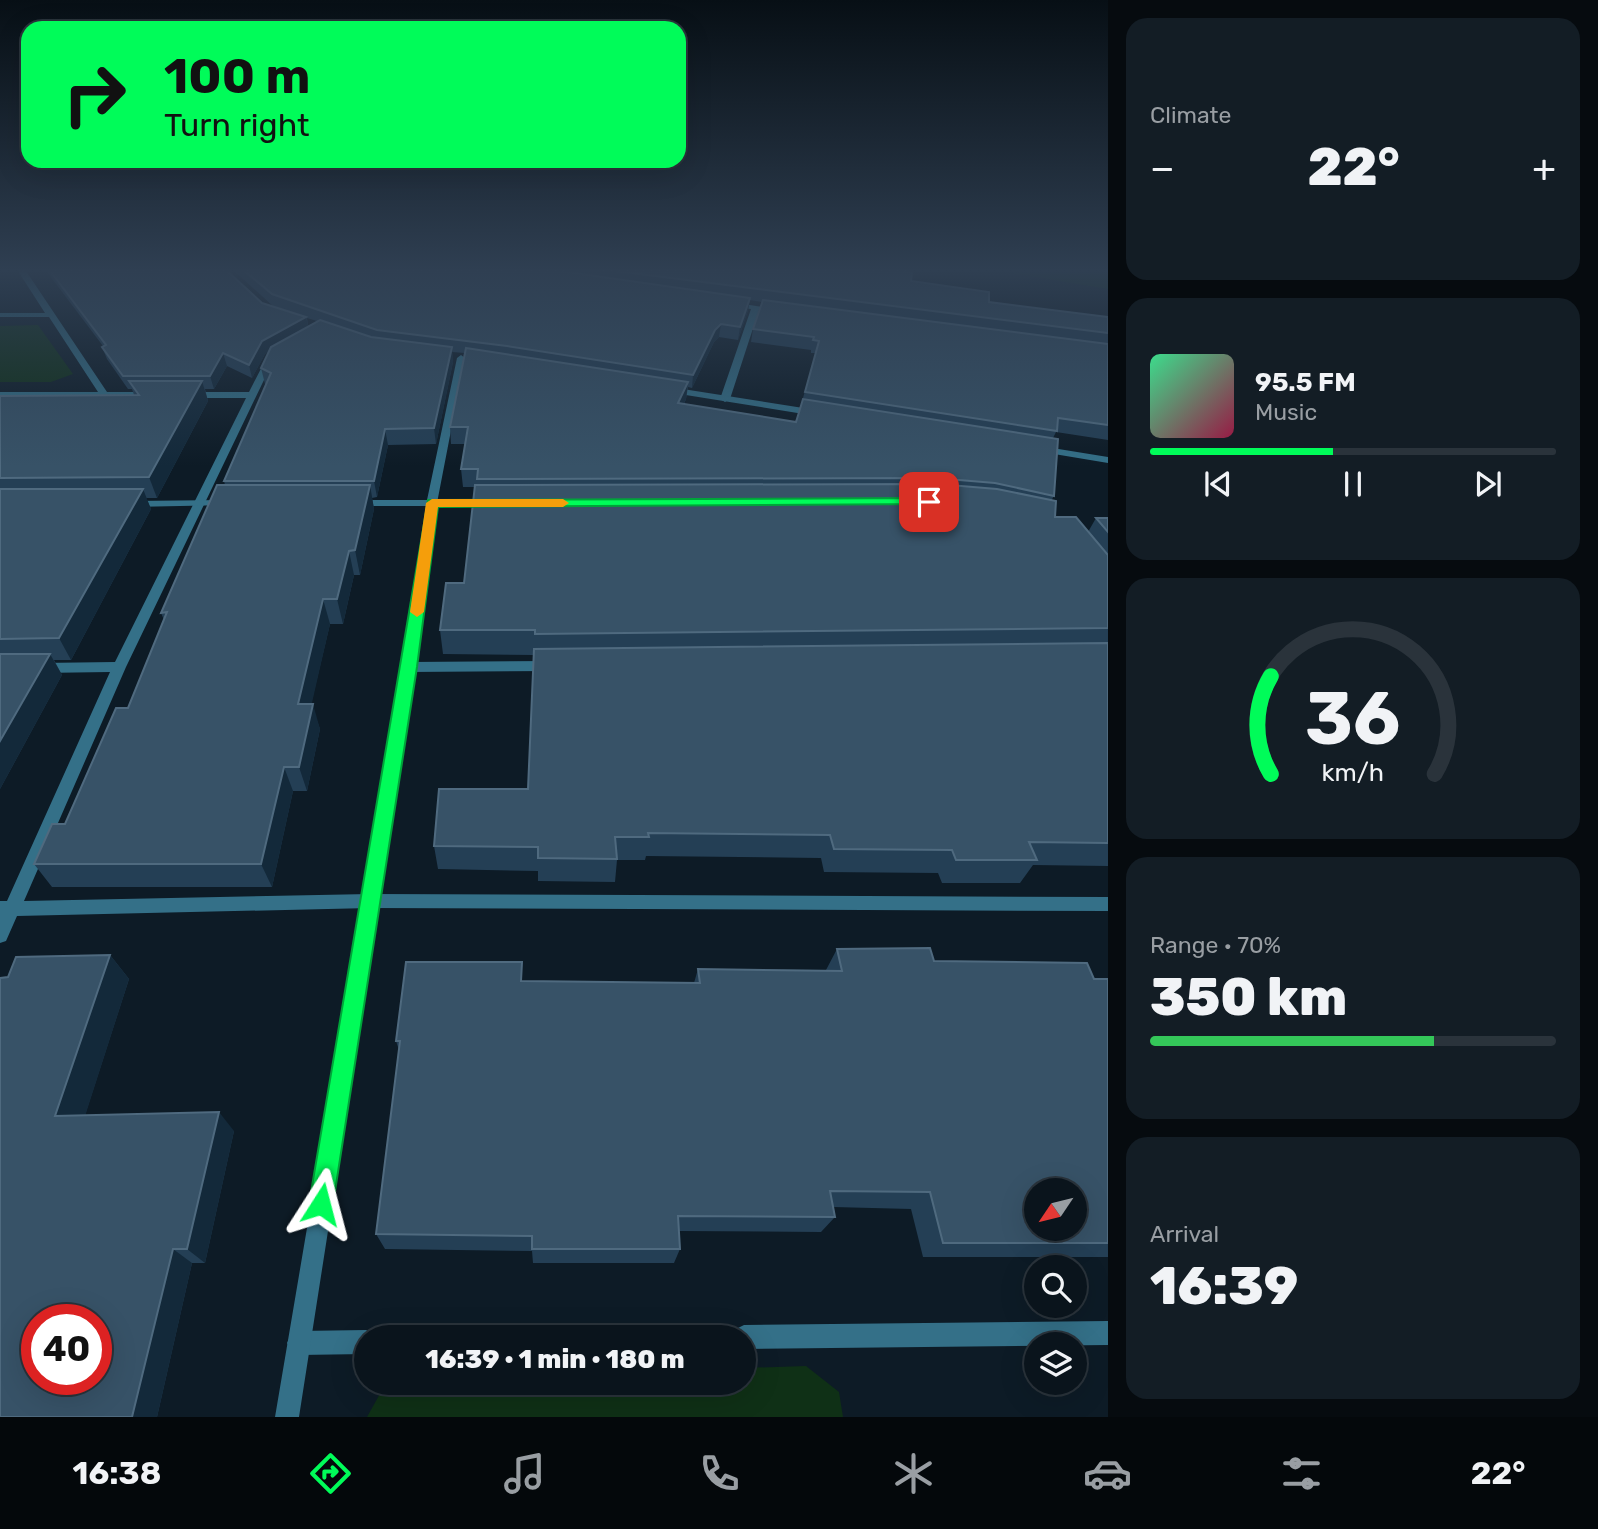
<!DOCTYPE html>
<meta charset="utf-8">
<style>
:root{--surface:#0a141c;--page:#131d25;--text:#f1f3f6;--muted:#999ea3;--line:#2a333b;--accent:#00fc59}
body{margin:0;font-family:Rubik,sans-serif;background:var(--page);color:var(--text);height:100vh;display:flex;flex-direction:column;font-size:26px;white-space:nowrap}
*{box-sizing:border-box;margin:0}
p{font-size:23px;color:var(--muted)}
.icon{flex:none;width:38px;height:38px;fill:none;stroke:currentColor;stroke-width:2;stroke-linecap:round;stroke-linejoin:round}
.map{position:relative;flex:1;overflow:hidden}
.side{display:flex;flex-direction:column;gap:18px;padding:18px;background:#060b0f;width:490px}
.side>*{flex:none}
.guide{position:absolute;left:21px;top:21px;width:665px;height:147px;border-radius:21px;box-shadow:0 7px 28px #0002,0 0 0 2px var(--line);background:#00fc59;color:#111;overflow:hidden}
.needle{width:46px;rotate:235deg}
.fabs{position:absolute;left:1024px;top:1178px;display:grid;gap:14px}
.fabs a{display:grid;place-items:center;width:63px;height:63px;border-radius:50%;background:var(--surface);box-shadow:0 7px 28px #0002,0 0 0 2px var(--line);font-size:35px}
.speed{position:absolute;left:21px;top:1304px;display:flex;gap:14px;font-size:35px;font-weight:700;text-align:center}
.speed>*{display:grid;place-content:center;width:91px;height:91px;border-radius:50%;background:var(--surface);box-shadow:0 7px 28px #0002,0 0 0 2px var(--line);line-height:1}
.speed .limit{border:10px solid #d22;background:#fff;color:#111}
.pin{position:absolute;display:grid;place-items:center;width:60px;height:60px;color:#fff;margin:-30px;border-radius:14px;box-shadow:0 4px 10px #0006}
.me{position:absolute;width:77px;margin:-38px;rotate:9deg;stroke-linejoin:round;filter:drop-shadow(0 0 5px #0008)}
.turn{display:flex;align-items:center;gap:24px;height:147px;padding:0 28px;font-size:32px}
.turn .icon{width:91px;height:91px;stroke-width:2.5}
.turn b{display:block;font-size:49px;line-height:60px}
.big{font-size:52px;font-weight:800;line-height:1.1}
.side .card{flex:1;display:flex;flex-direction:column;justify-content:center;gap:10px;min-width:0;padding:0 24px;border-radius:21px;background:var(--page)}
.side .dial{align-items:center;gap:0}
.dial svg{height:182px;overflow:visible;fill:none;stroke:var(--line);stroke-width:7;stroke-linecap:round;text-anchor:middle}
.dial text{fill:var(--text);stroke:none}
.song{display:flex;align-items:center;gap:21px}
.cover{width:84px;height:84px;border-radius:10px;background:linear-gradient(135deg,hsl(150 70% 55%),hsl(340 70% 35%))}
.played{height:7px;border-radius:4px;background:linear-gradient(90deg,var(--accent) 45%,var(--line) 45%)}
.keys{display:flex;justify-content:space-around;direction:ltr}
.heat{display:flex;justify-content:space-between;align-items:center;font-size:38px;direction:ltr}
.charge{height:10px;border-radius:5px;background:linear-gradient(90deg,#34c759 70%,var(--line) 0)}
.trip{position:absolute;left:354px;top:1325px;width:402px;height:70px;border-radius:35px;background:var(--surface);box-shadow:0 7px 28px #0002,0 0 0 2px var(--line);font-weight:800;line-height:70px;text-align:center}
.tabs{display:flex;height:112px;justify-content:space-around;align-items:center;background:#04080b;color:var(--muted)}
.tabs .icon{width:49px;height:49px}
.tabs .selected{color:var(--accent)}
.tabs b{font-size:32px;color:var(--text)}
main{display:flex;flex:1;min-height:0}
.map>svg:first-child{display:block}
.green{fill:#0f3016}
.lines{fill:none;stroke-linecap:round;stroke-linejoin:round}
.minor{fill:#347088;fill-rule:evenodd}
.tertiary{fill:#347088;fill-rule:evenodd}
.wall{fill:#243f55;fill-rule:evenodd}
.shaded-wall{fill:#13293a}
.building{fill:#375267;stroke:#4f6a7f;stroke-width:2;fill-rule:evenodd}
.route{fill:#00fc59;stroke:#00a43a;stroke-width:2}
.slow{fill:#f59e0b}
</style>
<main>
<div class="map">
<svg width="1108" height="1417" viewBox="0 0 1108 1417">
<rect width="100%" height="100%" fill="#0d1b26"/>
<g class="green">
<polygon points="1009,268 1108,268 1108,289 1011,273"/>
<polygon points="38,325 73,374 51,382 0,382 0,326"/>
<polygon points="806,1366 839,1392 843,1417 367,1417 386,1383 744,1382 744,1368"/>
</g>
<g class="lines">
<g class="minor">
<polygon points="16,268 24,268 107,392 152,392 155,393 155,397 0,398 0,392 98,392 49,317 0,317 0,313 45,313"/>
<polygon points="731,302 781,310 777,312 759,310 730,399 725,402 720,399 751,309 728,306 728,302"/>
<polygon points="268,355 275,357 126,667 24,901 370,894 1108,897 1108,911 370,908 17,916 6,941 0,943 0,901 7,901 110,672 40,673 33,668 40,663 115,662 246,398 190,398 185,395 190,392 249,392"/>
<polygon points="432,500 490,500 495,503 490,506 428,505 427,503"/>
<polygon points="550,661 557,666 550,671 409,672 402,667 409,662"/>
<polygon points="1108,1321 1108,1345 744,1349 744,1337 732,1337 736,1329 744,1325"/>
<polygon points="366,1330 374,1334 376,1337 366,1337 366,1354 299,1355 291,1351 287,1343 291,1335 299,1331"/>
</g>
<g class="tertiary">
<polygon points="461,355 465,358 437,503 416,667 299,1417 275,1417 402,667 426,506 355,506 350,503 355,500 427,500 457,358"/>
<polygon points="670,387 816,410 821,413 816,416 667,392 665,390"/>
<polygon points="1040,446 1108,457 1108,463 1036,451 1036,447"/>
<polygon points="226,500 231,503 230,505 131,507 126,504 131,501"/>
</g>
</g>
<g class="wall">
<path d="M44 268H224L262 303 274 307 231 268H881L911 281 989 302 1108 317V440L1056 432 1053 438 1054 496 1051 501 1055 517 1088 532 1096 518H1108V866L1033 865 1020 883H942L938 873 824 872 821 858 646 856 645 860H617L615 882 538 881V871L438 869 434 846 528 789 534 655 443 654 440 630 464 583 475 487H463L461 469 465 444H451L450 427 465 353 452 352 453 362 436 444 388 445 377 497 372 498 374 509 360 575H354L343 624H330L311 704 320 729 307 791H293L272 887H52L34 864 65 824 128 708 164 620 161 613 225 485 224 481 266 384H265L261 368 269 351 265 354 252 378 227 366 214 389H205L208 401 157 498H146L151 509 71 660H54L62 675 0 789V396L134 395 132 389H128L107 359 102 347 103 346ZM750 300 762 302 753 329 751 342 811 350V353H816L796 422 684 404 686 399 688 387 692 388 714 342 719 337 738 340 748 310ZM307 318 317 321 308 326Z"/>
<polygon points="837,949 934,961 1094,979 1108,979 1108,1257 923,1257 911,1209 833,1207 835,1217 821,1232 679,1231 680,1249 674,1263 533,1263 532,1251 385,1249 376,1234 399,1050 396,1041 523,981 694,983 698,969 826,970"/>
<polygon points="110,955 129,979 85,1115 234,1131 205,1263 192,1263 157,1417 0,1417 8,977"/>
</g>
<g class="shaded-wall">
<polygon points="750,298 748,310 738,340 740,327"/>
<polygon points="306,317 309,330 265,354 252,378 249,365 262,341"/>
<polygon points="721,324 719,337 714,342 692,388 693,375 715,330"/>
<polygon points="452,347 453,362 436,444 434,428"/>
<polygon points="223,353 227,366 214,389 210,376"/>
<polygon points="202,381 208,401 157,498 149,477"/>
<polygon points="688,382 686,399 676,420 678,403"/>
<polygon points="385,429 388,445 377,497 374,481"/>
<polygon points="370,485 374,509 360,575 355,550"/>
<polygon points="143,489 151,509 71,660 59,638"/>
<polygon points="349,551 354,575 343,624 337,599"/>
<polygon points="323,599 330,624 306,729 298,704"/>
<polygon points="50,654 62,675 0,789 0,741"/>
<polygon points="313,704 320,729 307,791 299,767"/>
<polygon points="284,767 293,791 272,887 261,864"/>
<polygon points="110,955 129,979 79,1135 55,1116"/>
<polygon points="219,1112 234,1131 205,1263 187,1249"/>
<polygon points="173,1249 192,1263 157,1417 132,1417"/>
</g>
<g class="building">
<polygon points="48,268 224,268 262,303 306,317 262,341 249,365 223,353 210,376 123,376 102,347 106,345"/>
<polygon points="241,268 539,268 750,298 740,327 721,324 715,330 693,375 507,346 377,330 272,294"/>
<polygon points="592,268 881,268 912,272 911,281 989,292 989,302 1108,317 1108,333"/>
<polygon points="763,300 1108,344 1108,425 1058,418 1057,431 805,392 819,341 813,340 814,337 753,329"/>
<polygon points="320,320 371,337 452,347 434,428 385,429 374,481 224,481 271,373 261,368 271,347"/>
<polygon points="466,348 688,382 678,403 796,422 803,399 1058,439 1054,496 995,483 935,478 477,479 478,469 461,469 468,427 450,427"/>
<polygon points="129,381 202,381 149,477 0,478 0,396 139,395"/>
<polygon points="937,484 997,489 1056,501 1055,517 1076,517 1108,555 1108,628 535,634 535,630 440,630 446,583 464,583 475,485"/>
<polygon points="217,485 370,485 355,550 349,551 337,599 323,599 298,704 313,704 299,767 284,767 261,864 34,864 52,824 65,824 116,708 128,708 167,612 161,613"/>
<polygon points="0,489 143,489 59,638 0,639"/>
<polygon points="1096,518 1108,518 1108,532"/>
<polygon points="1108,643 1108,843 1029,842 1037,860 956,860 952,850 834,849 830,835 648,833 649,837 615,837 617,859 538,858 538,847 434,846 439,789 528,789 534,649"/>
<polygon points="0,654 50,654 0,741"/>
<path d="M930 948 934 961 1087 963 1094 979H1108V1243H943L930 1192 830 1191 835 1217 678 1216 680 1249H532V1236L376 1234 400 1041H396L406 962H522L521 981 700 983 698 969 842 971 837 949ZM1036 1190H1074V1228H1036Z"/>
<path d="M110 955 55 1116 219 1112 187 1249H173L132 1417H0V978L8 977 16 957ZM37 1320H96V1379H37Z"/>
</g>
<linearGradient id="sky" x2="0" y2="1"><stop stop-color="#070f15"/><stop offset="0.58" stop-color="#2f3f52"/><stop offset="1" stop-color="#2f3f52" stop-opacity="0"/></linearGradient>
<rect width="1108" height="466" fill="url(#sky)"/>
<polygon class="route" points="929,498 933,499 933,504 438,507 417,667 333,1204 330,1213 321,1217 313,1213 309,1204 428,500"/>
<polygon class="slow" points="432,499 563,499 569,503 563,507 438,507 424,612 417,617 410,612 426,503"/>
</svg>
<div class="fabs">
<a><svg class="needle" viewBox="-14 -14 28 28"><path d="M0-13l5 13h-10z" fill="#e53935"/><path d="M0 13l5-13h-10z" fill="#999ea3"/></svg></a>
<a><svg class="icon" aria-label="search" viewBox="0 0 24 24"><circle cx="10" cy="10" r="6"/><path d="M15 15l6 6"/></svg></a>
<a><svg class="icon" aria-label="layers" viewBox="0 0 24 24"><path d="M12 4l9 5-9 5-9-5zM3 14l9 5 9-5"/></svg></a>
</div>
<div class="speed"><div class="limit">40</div></div>
<div class="pin" style="left:929px;top:502px;background:#d93025"><svg class="icon" aria-label="arrive" viewBox="0 0 24 24"><path d="M6 21V4h12l-3 4 3 4H6"/></svg></div>
<svg class="me" style="left:321px;top:1204px" viewBox="-20 -20 40 40"><path d="M0-17L14 15 0 8-14 15z" fill="#00fc59" stroke="#fff" stroke-width="4"/></svg>
<div class="trip">16:39 · 1 min · 180 m</div>
<div class="guide">
<div class="turn"><svg class="icon" aria-label="right" viewBox="0 0 24 24"><path d="M7 20v-9h11M14 6l5 5-5 5"/></svg><div><b>100 m</b>Turn right</div></div>
</div>
</div>
<section class="side">
<div class="card"><p>Climate</p>
<div class="heat"><a>−</a><b class="big">22°</b><a>+</a></div>
</div>
<div class="card">
<div class="song"><i class="cover"></i><div><b>95.5 FM</b><p>Music</p></div></div>
<div class="played"></div>
<div class="keys"><svg class="icon" aria-label="previous" viewBox="0 0 24 24"><path d="M18 5L8 12l10 7zM5 5v14"/></svg><svg class="icon" aria-label="pause" viewBox="0 0 24 24"><path d="M8 5v14M16 5v14"/></svg><svg class="icon" aria-label="next" viewBox="0 0 24 24"><path d="M6 5l10 7-10 7zM19 5v14"/></svg></div>
</div>
<div class="card dial"><svg viewBox="0 0 100 80">
<path d="M14 69A42 42 0 1 1 86 69"/>
<path d="M14 69A42 42 0 0 1 14 26" stroke="#00fc59"/>
<text x="50" y="56" font-size="32" font-weight="700">36</text>
<text x="50" y="72" font-size="11">km/h</text>
</svg></div>
<div class="card"><p>Range · 70%</p><b class="big">350 km</b><div class="charge"></div></div>
<div class="card"><p>Arrival</p><b class="big">16:39</b></div>
</section>
</main>
<nav class="tabs">
<b>16:38</b>
<svg class="icon selected" aria-label="directions" viewBox="0 0 24 24"><path d="M12 3l9 9-9 9-9-9zM9 14v-3h6M13 9l2 2-2 2"/></svg>
<svg class="icon" aria-label="music" viewBox="0 0 24 24"><path d="M9 18V5l10-2v13"/><circle cx="6" cy="18" r="3"/><circle cx="16" cy="16" r="3"/></svg>
<svg class="icon" aria-label="phone" viewBox="0 0 24 24"><path d="M5 4h4l2 5-3 2q2 4 5 5l2-3 5 2v4C11 20 4 13 5 4z"/></svg>
<svg class="icon" aria-label="climate" viewBox="0 0 24 24"><path d="M12 3v18M4 7l16 10M4 17L20 7"/></svg>
<svg class="icon" aria-label="car" viewBox="0 0 24 24"><path d="M5 17H2v-5l4-1 3-4h7l3 4 3 1v5h-3M9 17h6M6 11h13"/><circle cx="7" cy="17" r="2"/><circle cx="17" cy="17" r="2"/></svg>
<svg class="icon" aria-label="filters" viewBox="0 0 24 24"><path d="M4 7h16M4 17h16"/><circle cx="9" cy="7" r="2"/><circle cx="15" cy="17" r="2"/></svg>
<b>22°</b>
</nav>
